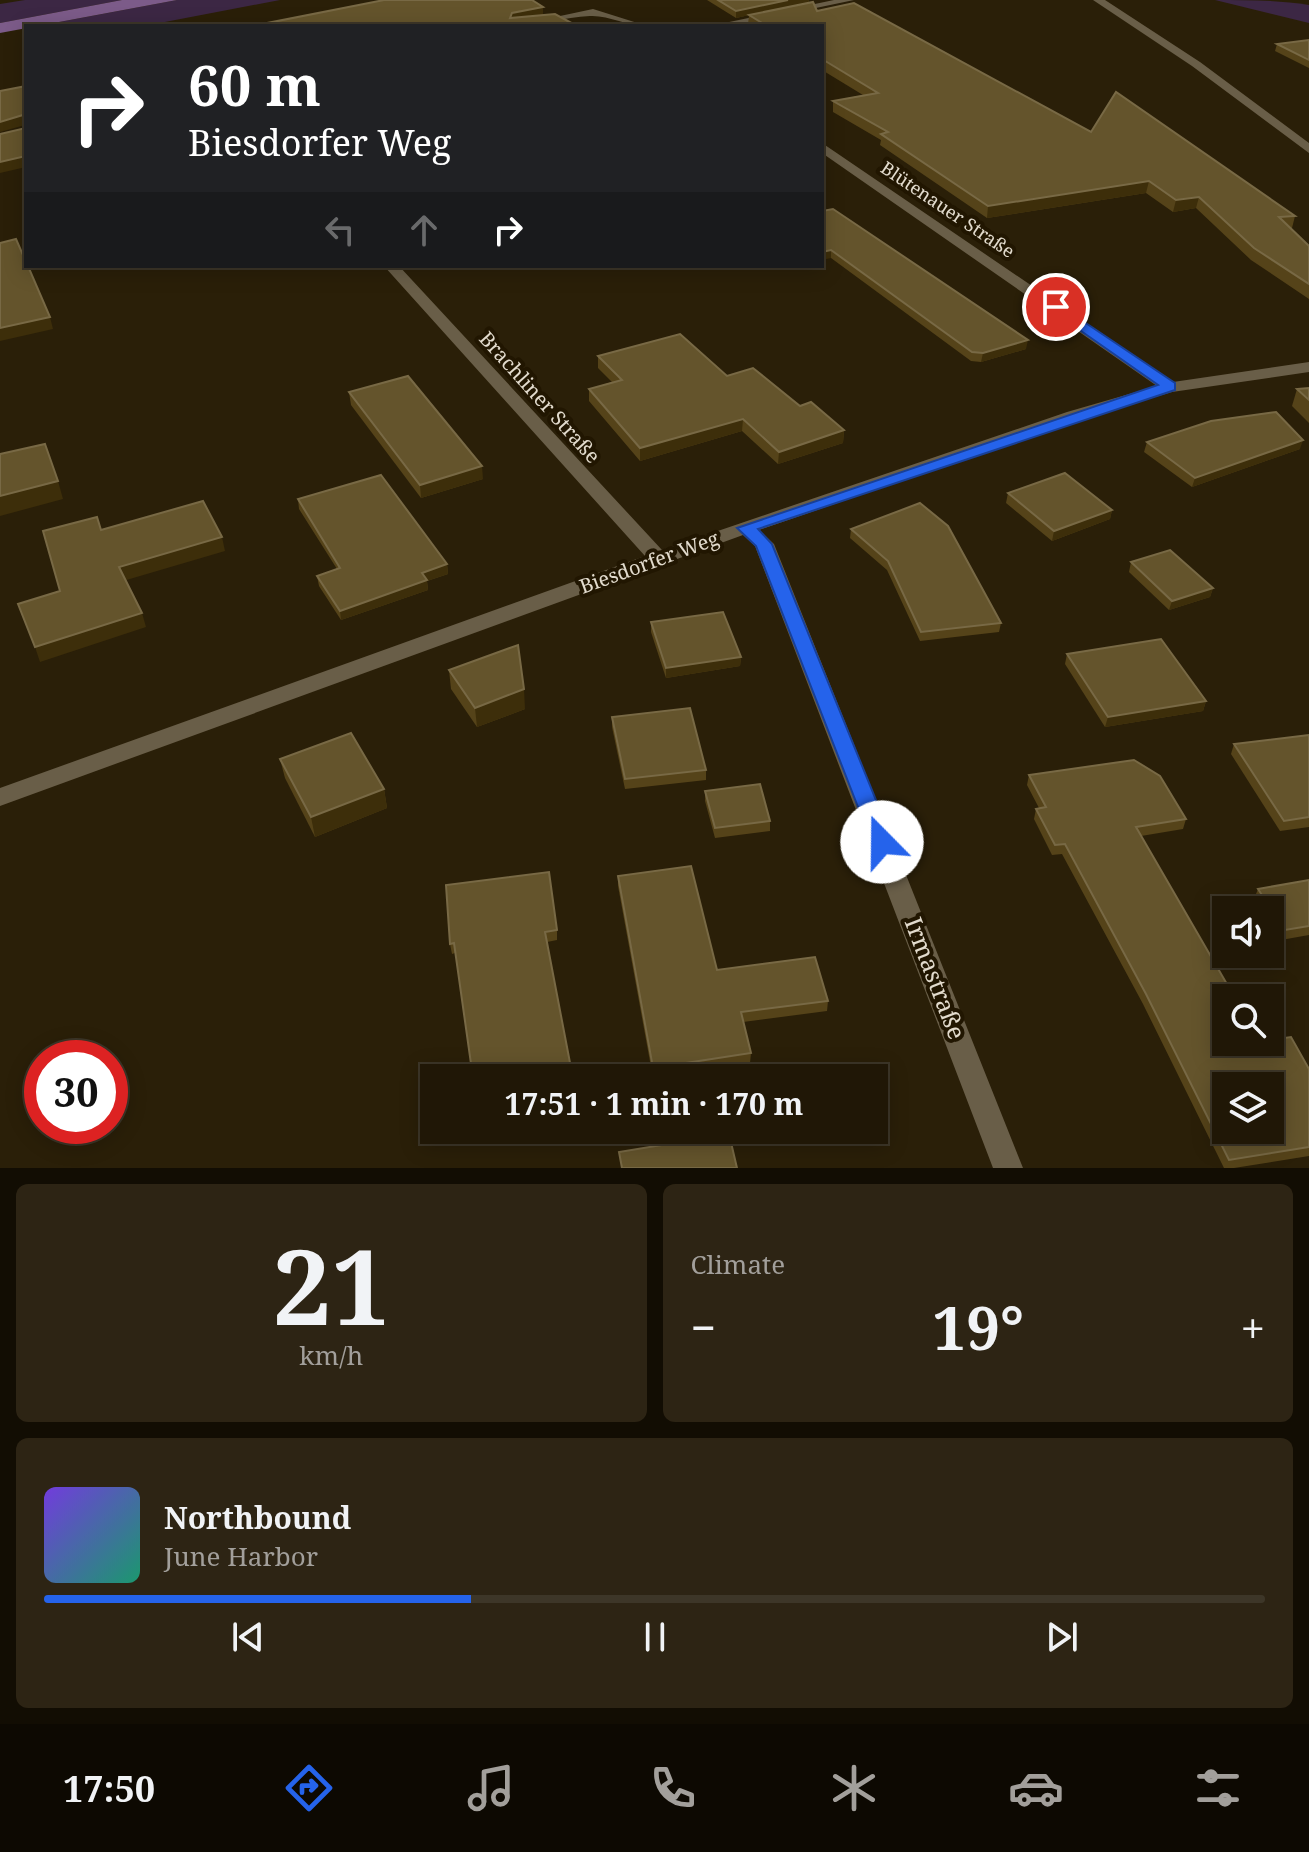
<!DOCTYPE html>
<meta charset="utf-8">
<style>
:root{--surface:#201706;--page:#2d2414;--text:#f1f3f6;--muted:#a29f9b;--line:#3d3628;--accent:#2563eb}
body{margin:0;font-family:"Noto Serif",serif;background:var(--page);color:var(--text);height:100vh;display:flex;flex-direction:column;font-size:30px;white-space:nowrap}
*{box-sizing:border-box;margin:0}
p{font-size:26px;color:var(--muted)}
.icon{flex:none;width:44px;height:44px;fill:none;stroke:currentColor;stroke-width:2;stroke-linecap:round;stroke-linejoin:round}
.map{position:relative;height:1168px;overflow:hidden}
.side{display:flex;flex-direction:column;gap:16px;padding:16px;background:#120d03;flex:1}
.side>*{flex:none}
.top-card{position:absolute;left:24px;top:24px;width:800px;height:244px;border-radius:0px;box-shadow:0 4px 20px #0003,0 0 0 2px var(--line);background:#202124;color:#fff;overflow:hidden}
.fabs{position:absolute;left:1212px;top:896px;display:grid;gap:16px}
.fabs a{display:grid;place-items:center;width:72px;height:72px;border-radius:0px;background:var(--surface);box-shadow:0 4px 20px #0003,0 0 0 2px var(--line);font-size:40px}
.speed{position:absolute;left:24px;top:1040px;display:flex;gap:16px;font-size:40px;font-weight:700;text-align:center}
.speed>*{display:grid;place-content:center;width:104px;height:104px;border-radius:50%;background:var(--surface);box-shadow:0 4px 20px #0003,0 0 0 2px var(--line);line-height:1}
.speed .limit{border:12px solid #d22;background:#fff;color:#111}
.pin{position:absolute;display:grid;place-items:center;width:68px;height:68px;color:#fff;margin:-34px;border:4px solid #fff;border-radius:50%;box-shadow:0 2px 8px #0007}
.me{position:absolute;width:88px;margin:-44px;rotate:338deg;stroke-linejoin:round;filter:drop-shadow(0 0 6px #0008)}
.turn{display:flex;align-items:center;gap:28px;height:168px;padding:0 32px;font-size:36px}
.turn .icon{width:104px;height:104px;stroke-width:2.5}
.turn b{display:block;font-size:56px;line-height:68px}
.lanes{display:flex;align-items:center;height:76px;padding:0 32px;background:#0003;justify-content:center;gap:40px;direction:ltr}
.lanes .off{opacity:.35}
.big{font-size:60px;font-weight:700;line-height:1.1}
.side .widget{flex:1;display:flex;flex-direction:column;justify-content:center;gap:12px;min-width:0;padding:0 28px;border-radius:12px;background:var(--page)}
.side .dial{align-items:center;gap:0}
.dial b{font-size:104px;line-height:1}
.song{display:flex;align-items:center;gap:24px}
.cover{width:96px;height:96px;border-radius:12px;background:linear-gradient(135deg,hsl(260 70% 55%),hsl(160 70% 35%))}
.played{height:8px;border-radius:4px;background:linear-gradient(90deg,var(--accent) 35%,var(--line) 35%)}
.keys{display:flex;justify-content:space-around;direction:ltr}
.heat{display:flex;justify-content:space-between;align-items:center;font-size:44px;direction:ltr}
.side .tiles{flex:1;display:grid;gap:16px;grid-template-columns:1fr 1fr}
.widget:last-child{grid-column:span 2}
.trip{position:absolute;left:420px;top:1064px;width:468px;height:80px;border-radius:0px;background:var(--surface);box-shadow:0 4px 20px #0003,0 0 0 2px var(--line);font-weight:700;line-height:80px;text-align:center}
.tab-bar{display:flex;height:128px;justify-content:space-around;align-items:center;background:#0d0902;color:var(--muted)}
.tab-bar .icon{width:56px;height:56px}
.tab-bar .current{color:var(--accent)}
.tab-bar b{font-size:36px;color:var(--text)}
.map>svg:first-child{display:block}
.green{fill:#3c2744}
.water{fill:#7c5b89}
.lines{fill:none;stroke-linecap:round;stroke-linejoin:round}
.lane{fill:#695e48;fill-rule:evenodd}
.street{fill:#695e48;fill-rule:evenodd}
.wall{fill:#554319}
.shaded-wall{fill:#3d2e0a}
.building{fill:#64542c;stroke:#786945;stroke-width:2;fill-rule:evenodd}
.route{fill:#2563eb;stroke:#184099;stroke-width:2}
.labels{text-anchor:middle;dominant-baseline:central;stroke-width:8;stroke-linejoin:round;paint-order:stroke}
.far-street-label{font-size:18px;fill:#e2dbcd;stroke:#211601}
.street-label{font-size:20px;fill:#e2dbcd;stroke:#211601}
.near-street-label{font-size:24px;fill:#e2dbcd;stroke:#211601}
</style>
<div class="map">
<svg width="1309" height="1168" viewBox="0 0 1309 1168">
<rect width="100%" height="100%" fill="#2a1f08"/>
<g class="green">
<polygon points="25,0 122,0 0,23 0,4"/>
<polygon points="177,0 280,0 144,26 38,26"/>
<path d="M1215 0C1247 0 1278 0 1309 5V23Z"/>
</g>
<polygon class="water" points="122,0 177,0 0,33 0,23"/>
<g class="lines">
<polygon class="lane" points="834,0 854,0 730,26 710,26"/>
<g class="street">
<polygon points="1093,0 1105,0 1200,62 1309,143 1309,153 1192,66"/>
<path d="M593 9 647 26C627 26 608 15 590 16 564 17 540 26 513 26Z"/>
<polygon points="822,143 1173,382 1309,362 1309,372 1172,392 1079,420 759,530 774,544 1023,1168 993,1168 755,546 743,535 0,806 0,788 645,556 384,266 399,266 662,550 1067,412 1157,386 822,153"/>
</g>
</g>
<g class="wall">
<polygon points="707,0 809,0 809,2 736,18"/>
<polygon points="817,11 1091,132 1295,216 1292,228 1290,228 1309,246 1309,299 1251,260 1196,208 1173,212 1146,193 987,218 880,145 881,140 833,112 833,101 863,95 822,70 822,26 748,25 749,15"/>
<polygon points="1309,40 1309,68 1275,51 1277,44"/>
<polygon points="822,211 1026,349 981,362 971,361 831,258"/>
<polygon points="598,356 727,376 800,406 844,430 843,443 778,464 742,431 640,461 589,401 589,389 612,382 598,368"/>
<polygon points="1309,388 1309,423 1292,406 1297,389"/>
<polygon points="349,392 483,479 421,498 351,405"/>
<polygon points="1147,442 1300,449 1192,487 1144,452"/>
<polygon points="1008,493 1112,510 1110,519 1052,541 1006,503"/>
<polygon points="298,499 447,564 448,574 427,581 428,590 341,620 319,586 317,576 337,569 299,509"/>
<polygon points="851,529 1001,623 999,632 920,641 887,570 850,538"/>
<polygon points="1131,562 1213,588 1210,597 1169,610 1129,572"/>
<polygon points="651,622 741,657 740,666 666,678 651,632"/>
<polygon points="1067,654 1206,701 1203,711 1105,727 1065,664"/>
<polygon points="449,670 525,709 477,727 451,689"/>
<polygon points="612,717 706,770 706,780 625,789 612,727"/>
<polygon points="1309,735 1309,827 1280,831 1231,754 1234,744"/>
<polygon points="280,759 384,789 387,808 315,837 285,778"/>
<polygon points="1029,775 1186,819 1183,829 1141,836 1226,1042 1309,1069 1309,1156 1234,1168 1224,1168 1143,1004 1062,854 1052,855 1034,819 1036,809 1039,808 1027,785"/>
<polygon points="705,791 770,821 770,831 715,838 705,801"/>
<polygon points="618,876 717,970 828,1001 827,1011 743,1022 751,1053 750,1063 653,1078 618,886"/>
<polygon points="1309,880 1309,935 1281,940 1270,923 1270,910 1261,910 1254,899 1258,889"/>
<polygon points="557,930 557,940 547,942 572,1078 455,953 452,954 450,944"/>
</g>
<g class="shaded-wall">
<polygon points="788,0 809,0 809,2 736,18 736,11"/>
<polygon points="543,7 543,16 510,18 512,13"/>
<polygon points="23,115 25,125 0,132 0,122"/>
<polygon points="26,156 26,167 0,173 0,162"/>
<polygon points="1149,181 1146,193 987,218 988,206"/>
<polygon points="1199,197 1196,208 1173,212 1176,200"/>
<polygon points="831,250 831,258 822,260 822,252"/>
<polygon points="50,317 53,329 0,341 0,328"/>
<polygon points="1028,340 1026,349 981,362 983,353"/>
<polygon points="743,419 742,431 640,461 640,448"/>
<polygon points="844,430 843,443 778,464 779,452"/>
<polygon points="1303,440 1300,449 1192,487 1195,478"/>
<polygon points="482,466 483,479 421,498 420,485"/>
<polygon points="58,481 63,499 0,516 0,496"/>
<polygon points="1112,510 1110,519 1052,541 1054,531"/>
<polygon points="222,537 225,551 123,581 119,567"/>
<polygon points="447,564 448,574 427,581 428,590 341,620 340,611 422,573"/>
<polygon points="1213,588 1210,597 1169,610 1172,601"/>
<polygon points="142,613 146,627 40,662 35,647"/>
<polygon points="741,657 740,666 666,678 666,668"/>
<polygon points="524,689 525,709 477,727 475,708"/>
<polygon points="1206,701 1203,711 1105,727 1108,717"/>
<polygon points="384,789 387,808 315,837 311,817"/>
<polygon points="571,1068 571,1078 519,1078"/>
</g>
<g class="building">
<polygon points="384,0 532,0 543,7 512,13 510,18 555,14 577,26 252,26"/>
<polygon points="718,0 788,0 736,11"/>
<polygon points="813,2 817,11 854,3 1091,132 1116,92 1295,216 1279,217 1309,246 1309,284 1254,248 1199,197 1176,200 1149,181 988,206 881,134 888,132 833,101 878,93 822,59 822,26 767,26 749,15"/>
<polygon points="1309,40 1309,60 1277,44"/>
<polygon points="26,86 26,118 23,115 0,122 0,91"/>
<polygon points="26,124 26,156 0,162 0,134 26,128"/>
<polygon points="833,209 1028,340 983,353 972,352 831,250 822,252 822,211"/>
<polygon points="16,239 26,262 26,266 28,266 50,317 0,328 0,243"/>
<polygon points="680,334 727,376 753,368 800,406 811,402 844,430 779,452 743,419 640,448 589,389 622,380 598,356"/>
<polygon points="408,376 482,466 420,485 349,392"/>
<polygon points="1309,388 1309,400 1297,389"/>
<polygon points="1276,412 1303,440 1195,478 1147,442 1211,421"/>
<polygon points="45,444 58,481 0,496 0,454"/>
<polygon points="1065,473 1112,510 1054,531 1008,493"/>
<polygon points="381,475 447,564 422,573 427,580 340,611 317,576 340,568 298,499"/>
<polygon points="203,501 222,537 119,567 142,613 35,647 18,604 60,591 43,531 97,517 101,530"/>
<polygon points="920,503 948,526 1001,623 921,632 888,561 851,529"/>
<polygon points="1170,550 1213,588 1172,601 1131,562"/>
<polygon points="723,612 741,657 666,668 651,622"/>
<polygon points="1161,639 1206,701 1108,717 1067,654"/>
<polygon points="518,645 524,689 475,708 449,670"/>
<polygon points="690,708 706,770 625,779 612,717"/>
<polygon points="351,733 384,789 311,817 280,759"/>
<polygon points="1309,735 1309,817 1284,821 1234,744"/>
<path d="M1134 760 1160 776 1186 819 1136 827 1235 998H1226V1042H1270V1040L1291 1037 1309 1069V1147L1229 1160 1146 994 1065 844 1055 845 1036 809 1046 807 1029 775ZM1226 1086H1270V1130H1226Z"/>
<polygon points="760,784 770,821 715,828 705,791"/>
<polygon points="691,866 717,970 815,957 828,1001 741,1012 751,1053 653,1068 618,876"/>
<polygon points="549,872 557,930 545,932 571,1068 519,1078 473,1078 454,943 450,944 446,885"/>
<polygon points="1309,880 1309,926 1285,930 1258,889"/>
<polygon points="729,1134 737,1168 622,1168 619,1152"/>
</g>
<polygon class="route" points="1056,303 1175,383 1175,390 758,529 772,544 893,842 890,848 874,848 756,546 737,528 1158,385 1051,310 1049,307"/>
<g class="labels">
<g class="far-street-label">
<text transform="translate(948 209) rotate(34)">Blütenauer Straße</text>
</g>
<g class="street-label">
<text transform="translate(540 397) rotate(48)">Brachliner Straße</text>
<text transform="translate(649 562) rotate(-20)">Biesdorfer Weg</text>
</g>
<g class="near-street-label">
<text transform="translate(936 978) rotate(69)">Irmastraße</text>
</g>
</g>
</svg>
<div class="fabs">
<a><svg class="icon" aria-label="sound" viewBox="0 0 24 24"><path d="M4 9h4l5-4v14l-5-4H4zM17 9q2 3 0 6"/></svg></a>
<a><svg class="icon" aria-label="search" viewBox="0 0 24 24"><circle cx="10" cy="10" r="6"/><path d="M15 15l6 6"/></svg></a>
<a><svg class="icon" aria-label="layers" viewBox="0 0 24 24"><path d="M12 4l9 5-9 5-9-5zM3 14l9 5 9-5"/></svg></a>
</div>
<div class="speed"><div class="limit">30</div></div>
<div class="pin" style="left:1056px;top:307px;background:#d93025"><svg class="icon" aria-label="arrive" viewBox="0 0 24 24"><path d="M6 21V4h12l-3 4 3 4H6"/></svg></div>
<svg class="me" style="left:882px;top:842px" viewBox="-20 -20 40 40"><circle r="19" fill="#fff"/><path d="M0-13L10 11 0 6-10 11z" fill="#2563eb"/></svg>
<div class="trip">17:51 · 1 min · 170 m</div>
<div class="top-card">
<div class="turn"><svg class="icon" aria-label="right" viewBox="0 0 24 24"><path d="M7 20v-9h11M14 6l5 5-5 5"/></svg><div><b>60 m</b>Biesdorfer Weg</div></div>
<div class="lanes"><svg class="icon off" aria-label="left" viewBox="0 0 24 24"><path d="M17 20v-9H6M10 6l-5 5 5 5"/></svg><svg class="icon off" aria-label="ahead" viewBox="0 0 24 24"><path d="M12 20V5M6 11l6-6 6 6"/></svg><svg class="icon" aria-label="right" viewBox="0 0 24 24"><path d="M7 20v-9h11M14 6l5 5-5 5"/></svg></div>
</div>
</div>
<section class="side">
<div class="tiles">
<div class="widget dial"><b>21</b><p>km/h</p></div>
<div class="widget"><p>Climate</p>
<div class="heat"><a>−</a><b class="big">19°</b><a>+</a></div>
</div>
<div class="widget">
<div class="song"><i class="cover"></i><div><b>Northbound</b><p>June Harbor</p></div></div>
<div class="played"></div>
<div class="keys"><svg class="icon" aria-label="previous" viewBox="0 0 24 24"><path d="M18 5L8 12l10 7zM5 5v14"/></svg><svg class="icon" aria-label="pause" viewBox="0 0 24 24"><path d="M8 5v14M16 5v14"/></svg><svg class="icon" aria-label="next" viewBox="0 0 24 24"><path d="M6 5l10 7-10 7zM19 5v14"/></svg></div>
</div>
</div>
</section>
<nav class="tab-bar">
<b>17:50</b>
<svg class="icon current" aria-label="directions" viewBox="0 0 24 24"><path d="M12 3l9 9-9 9-9-9zM9 14v-3h6M13 9l2 2-2 2"/></svg>
<svg class="icon" aria-label="music" viewBox="0 0 24 24"><path d="M9 18V5l10-2v13"/><circle cx="6" cy="18" r="3"/><circle cx="16" cy="16" r="3"/></svg>
<svg class="icon" aria-label="phone" viewBox="0 0 24 24"><path d="M5 4h4l2 5-3 2q2 4 5 5l2-3 5 2v4C11 20 4 13 5 4z"/></svg>
<svg class="icon" aria-label="climate" viewBox="0 0 24 24"><path d="M12 3v18M4 7l16 10M4 17L20 7"/></svg>
<svg class="icon" aria-label="car" viewBox="0 0 24 24"><path d="M5 17H2v-5l4-1 3-4h7l3 4 3 1v5h-3M9 17h6M6 11h13"/><circle cx="7" cy="17" r="2"/><circle cx="17" cy="17" r="2"/></svg>
<svg class="icon" aria-label="filters" viewBox="0 0 24 24"><path d="M4 7h16M4 17h16"/><circle cx="9" cy="7" r="2"/><circle cx="15" cy="17" r="2"/></svg>
</nav>
